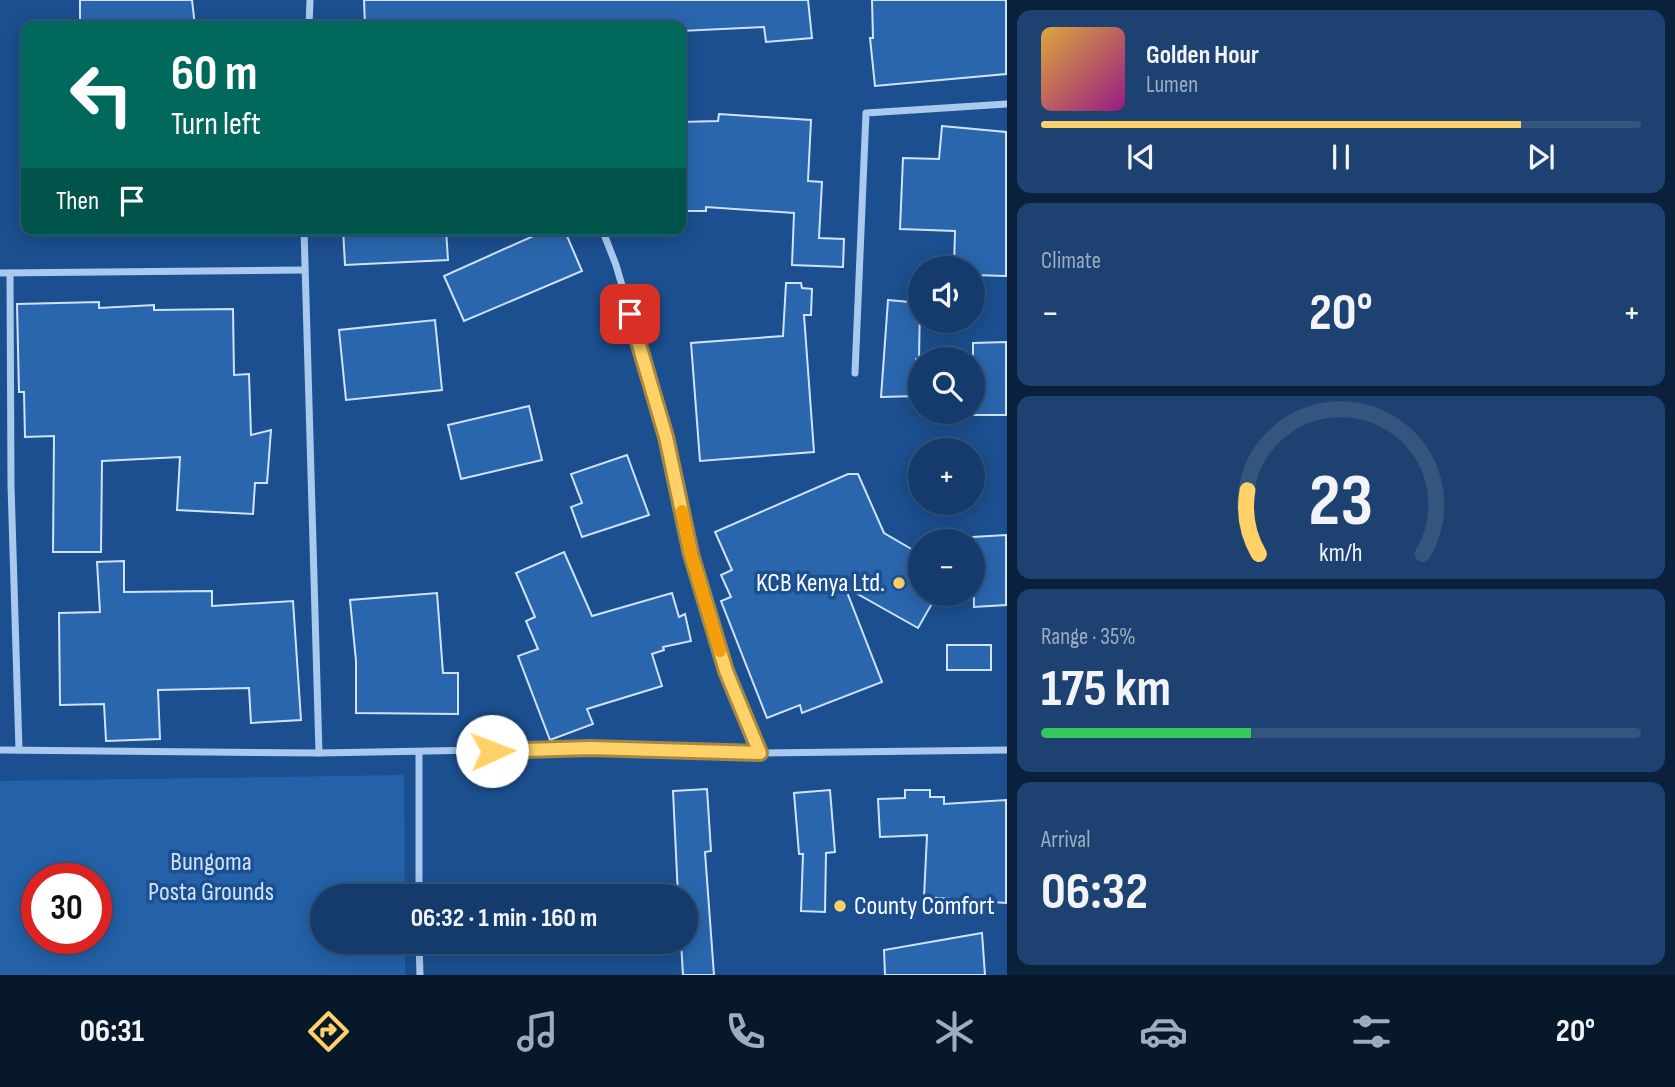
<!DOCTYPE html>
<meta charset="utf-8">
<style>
:root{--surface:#143b6b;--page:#1d4271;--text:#f1f3f6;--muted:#9dadc1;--line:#33557e;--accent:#ffd166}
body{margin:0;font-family:"Sofia Sans Condensed",sans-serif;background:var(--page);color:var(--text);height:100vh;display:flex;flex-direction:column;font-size:26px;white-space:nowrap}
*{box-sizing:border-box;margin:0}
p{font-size:23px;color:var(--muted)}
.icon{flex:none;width:38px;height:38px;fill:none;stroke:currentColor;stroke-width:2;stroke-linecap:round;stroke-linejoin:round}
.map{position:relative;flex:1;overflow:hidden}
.side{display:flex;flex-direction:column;gap:10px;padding:10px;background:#0b203b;width:668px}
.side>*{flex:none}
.hud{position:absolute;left:21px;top:21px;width:665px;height:214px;border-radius:14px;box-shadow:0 4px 18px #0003,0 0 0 2px var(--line);background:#00695c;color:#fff;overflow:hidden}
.buttons{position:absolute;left:908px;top:256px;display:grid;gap:14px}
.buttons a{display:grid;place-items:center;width:77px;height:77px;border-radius:50%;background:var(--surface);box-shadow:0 4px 18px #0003,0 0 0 2px var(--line);font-size:35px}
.speed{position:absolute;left:21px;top:863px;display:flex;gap:14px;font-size:35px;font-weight:700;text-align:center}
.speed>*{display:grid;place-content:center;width:91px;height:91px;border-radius:50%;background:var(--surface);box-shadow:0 4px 18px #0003,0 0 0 2px var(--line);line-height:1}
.speed .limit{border:10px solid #d22;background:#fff;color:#111}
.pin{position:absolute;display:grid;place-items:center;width:60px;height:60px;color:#fff;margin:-30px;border-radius:14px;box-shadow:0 4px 10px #0006}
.me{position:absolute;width:77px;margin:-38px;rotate:88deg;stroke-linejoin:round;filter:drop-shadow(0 0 5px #0008)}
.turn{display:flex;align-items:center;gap:24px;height:147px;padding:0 35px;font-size:32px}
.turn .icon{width:91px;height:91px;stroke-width:2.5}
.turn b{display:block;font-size:49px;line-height:60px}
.then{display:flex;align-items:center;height:66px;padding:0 35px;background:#0003;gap:14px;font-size:26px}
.big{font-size:52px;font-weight:700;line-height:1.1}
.side .widget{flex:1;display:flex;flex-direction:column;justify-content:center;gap:10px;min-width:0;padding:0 24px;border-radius:14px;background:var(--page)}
.side .dial{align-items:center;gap:0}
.dial svg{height:182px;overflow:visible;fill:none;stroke:var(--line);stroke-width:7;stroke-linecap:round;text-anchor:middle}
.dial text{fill:var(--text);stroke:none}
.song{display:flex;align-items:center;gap:21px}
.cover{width:84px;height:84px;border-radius:10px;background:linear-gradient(135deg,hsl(40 70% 55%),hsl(310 70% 35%))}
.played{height:7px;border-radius:4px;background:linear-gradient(90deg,var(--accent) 80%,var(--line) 80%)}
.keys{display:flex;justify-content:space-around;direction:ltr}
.heat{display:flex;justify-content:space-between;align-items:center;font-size:38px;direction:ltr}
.charge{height:10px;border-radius:5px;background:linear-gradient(90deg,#34c759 35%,var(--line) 0)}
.trip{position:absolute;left:310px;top:884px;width:388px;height:70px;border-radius:35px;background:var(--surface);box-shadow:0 4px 18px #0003,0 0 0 2px var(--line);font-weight:700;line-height:70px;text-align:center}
.tab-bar{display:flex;height:112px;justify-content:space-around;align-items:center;background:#08182b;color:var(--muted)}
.tab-bar .icon{width:49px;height:49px}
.tab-bar .active{color:var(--accent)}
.tab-bar b{font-size:32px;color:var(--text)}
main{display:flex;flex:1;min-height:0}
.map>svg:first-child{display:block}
.green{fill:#2461a8;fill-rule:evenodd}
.building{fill:#2a66ad;stroke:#cfe3fa;stroke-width:2}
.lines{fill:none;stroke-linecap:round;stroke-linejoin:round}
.street{stroke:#a9c9ee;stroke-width:7}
.route-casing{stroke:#a68842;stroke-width:18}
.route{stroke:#ffd166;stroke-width:12}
.slow{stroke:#f59e0b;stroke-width:12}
.poi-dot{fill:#ffd166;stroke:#1b4f8f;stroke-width:2.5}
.labels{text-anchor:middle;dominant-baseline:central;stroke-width:7;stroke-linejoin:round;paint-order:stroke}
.poi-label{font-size:26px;fill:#fff;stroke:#1b4f8f;text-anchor:end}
.park-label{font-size:26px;fill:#cfe3fa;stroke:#1b4f8f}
</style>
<main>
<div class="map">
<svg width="1007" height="975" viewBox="0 0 1007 975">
<rect width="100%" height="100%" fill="#1b4f8f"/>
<path class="green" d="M404 775 405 896H322V942H405V975H0V781ZM37 878H96V938H37Z"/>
<g class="building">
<polygon points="80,0 192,0 195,26 80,26"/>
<polygon points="364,0 808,0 812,38 766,42 764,27 681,31 681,26 365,26"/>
<polygon points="872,0 1006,0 1006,74 875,86 870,38 873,38"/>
<polygon points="719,114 811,120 808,181 822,182 819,238 844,239 843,267 792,265 794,213 706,207 706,211 681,211 681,122 718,121"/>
<polygon points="942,126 1006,132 1006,276 973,275 973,268 954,268 955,231 900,229 903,158 939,159"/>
<polygon points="343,229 446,229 448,260 345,265"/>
<polygon points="549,229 564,229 582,271 464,321 444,276"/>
<polygon points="786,283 801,283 802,288 812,289 811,315 804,315 814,452 700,461 691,343 783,336"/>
<polygon points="888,300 920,303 919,359 916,359 917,396 881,397"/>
<polygon points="99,302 99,308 154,305 154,310 233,309 234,375 249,374 251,435 271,430 267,483 255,483 253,514 177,510 180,457 102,461 101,552 53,552 54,436 25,437 24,392 19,392 17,304"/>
<polygon points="435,320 442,390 346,400 339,330"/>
<polygon points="1006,342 1006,415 973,415 973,343"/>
<polygon points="529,406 542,460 461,479 448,425"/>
<polygon points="627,455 649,515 582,537 571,507 582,503 571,474"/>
<polygon points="848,474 858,474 884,533 920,554 920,593 938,593 918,628 845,587 882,682 802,713 800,705 767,718 721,601 731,597 721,575 732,570 715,532"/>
<polygon points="1006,535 1006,605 974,607 973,537"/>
<polygon points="564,552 592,616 672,593 679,617 685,614 691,641 663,647 664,650 652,654 662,686 587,709 593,724 550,740 518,656 538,649 526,621 535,617 516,573"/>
<polygon points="124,561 124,592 212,591 212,606 293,601 301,720 251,723 249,688 158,690 160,739 106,741 104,704 60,705 59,613 100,612 97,562"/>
<polygon points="437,593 443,673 458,673 458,714 356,713 356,661 350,600"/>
<rect x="947" y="645" width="44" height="25"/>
<polygon points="707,789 711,851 705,852 714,975 683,975 681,942 686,942 686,896 678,896 673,791"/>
<polygon points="830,790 835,852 826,853 825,912 801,911 803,854 799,854 794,793"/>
<polygon points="905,790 930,790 930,797 944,797 944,804 1006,800 1006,903 924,897 927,835 880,837 878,799 905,798"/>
<polygon points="982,933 985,975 885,975 884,950"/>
</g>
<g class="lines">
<g class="street">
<polyline points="309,26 310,0"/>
<polyline points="304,229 319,753 590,748 760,753 1007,750"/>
<polyline points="602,229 616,265 666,437 691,554 726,671 760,753"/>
<polyline points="0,273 303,270"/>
<polyline points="10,273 11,485 19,750"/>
<polyline points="855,373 866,113 1007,104"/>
<polyline points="0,750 319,753"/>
<polyline points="419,753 419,896"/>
<polyline points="419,942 420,975"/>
</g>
</g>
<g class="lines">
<defs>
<polyline id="route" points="492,751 590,748 760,753 726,671 691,554 666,437 630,314"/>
</defs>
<use href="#route" class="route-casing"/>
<use href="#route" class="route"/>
<polyline class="slow" points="682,511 691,554 720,651"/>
</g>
<g class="poi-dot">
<circle cx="899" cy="583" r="7"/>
<circle cx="840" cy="906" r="7"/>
</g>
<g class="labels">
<g class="poi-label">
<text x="885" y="583">KCB Kenya Ltd.</text>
<text x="854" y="906" text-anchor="start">County Comfort</text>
</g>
<g class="park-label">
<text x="211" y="862">Bungoma<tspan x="211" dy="30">Posta Grounds</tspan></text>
</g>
</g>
</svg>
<div class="buttons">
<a><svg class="icon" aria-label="sound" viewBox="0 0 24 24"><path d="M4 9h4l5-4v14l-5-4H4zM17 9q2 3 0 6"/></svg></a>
<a><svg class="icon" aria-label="search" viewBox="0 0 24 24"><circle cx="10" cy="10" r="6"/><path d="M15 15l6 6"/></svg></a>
<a>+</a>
<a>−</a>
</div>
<div class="speed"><div class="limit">30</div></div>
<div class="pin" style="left:630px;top:314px;background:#d93025"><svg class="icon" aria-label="arrive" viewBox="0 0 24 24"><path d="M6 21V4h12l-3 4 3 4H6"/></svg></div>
<svg class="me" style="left:492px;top:751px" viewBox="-20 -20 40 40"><circle r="19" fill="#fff"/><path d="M0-13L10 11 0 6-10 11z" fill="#ffd166"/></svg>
<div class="trip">06:32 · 1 min · 160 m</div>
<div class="hud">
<div class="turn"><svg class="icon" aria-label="left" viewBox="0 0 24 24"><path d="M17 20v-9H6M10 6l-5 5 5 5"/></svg><div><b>60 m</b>Turn left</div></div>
<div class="then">Then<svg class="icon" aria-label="arrive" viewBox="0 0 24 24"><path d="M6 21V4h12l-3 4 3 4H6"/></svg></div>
</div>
</div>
<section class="side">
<div class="widget">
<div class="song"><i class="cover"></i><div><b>Golden Hour</b><p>Lumen</p></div></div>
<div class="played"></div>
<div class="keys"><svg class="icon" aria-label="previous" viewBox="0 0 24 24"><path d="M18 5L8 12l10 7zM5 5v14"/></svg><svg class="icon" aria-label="pause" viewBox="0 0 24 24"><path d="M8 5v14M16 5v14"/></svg><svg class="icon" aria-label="next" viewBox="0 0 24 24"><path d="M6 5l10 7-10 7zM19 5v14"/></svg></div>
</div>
<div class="widget"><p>Climate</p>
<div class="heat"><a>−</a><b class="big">20°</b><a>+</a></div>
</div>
<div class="widget dial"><svg viewBox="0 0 100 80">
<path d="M14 69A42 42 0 1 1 86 69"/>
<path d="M14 69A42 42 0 0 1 9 41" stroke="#ffd166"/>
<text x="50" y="56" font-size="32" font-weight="700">23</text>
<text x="50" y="72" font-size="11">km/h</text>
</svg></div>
<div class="widget"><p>Range · 35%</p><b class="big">175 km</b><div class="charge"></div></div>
<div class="widget"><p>Arrival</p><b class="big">06:32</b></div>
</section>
</main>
<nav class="tab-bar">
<b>06:31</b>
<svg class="icon active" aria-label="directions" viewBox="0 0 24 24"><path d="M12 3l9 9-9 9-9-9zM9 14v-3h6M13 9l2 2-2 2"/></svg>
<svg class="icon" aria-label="music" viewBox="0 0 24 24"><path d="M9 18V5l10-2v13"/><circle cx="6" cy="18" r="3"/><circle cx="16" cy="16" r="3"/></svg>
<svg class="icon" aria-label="phone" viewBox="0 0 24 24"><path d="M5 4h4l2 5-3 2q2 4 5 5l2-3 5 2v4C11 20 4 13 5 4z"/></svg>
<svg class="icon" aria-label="climate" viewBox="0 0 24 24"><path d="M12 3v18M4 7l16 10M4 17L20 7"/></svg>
<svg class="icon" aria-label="car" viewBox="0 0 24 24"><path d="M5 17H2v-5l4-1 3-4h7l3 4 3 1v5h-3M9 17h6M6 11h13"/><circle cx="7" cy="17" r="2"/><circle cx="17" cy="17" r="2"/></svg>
<svg class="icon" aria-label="filters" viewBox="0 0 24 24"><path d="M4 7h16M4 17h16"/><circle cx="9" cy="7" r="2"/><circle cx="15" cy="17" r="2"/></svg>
<b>20°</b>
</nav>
